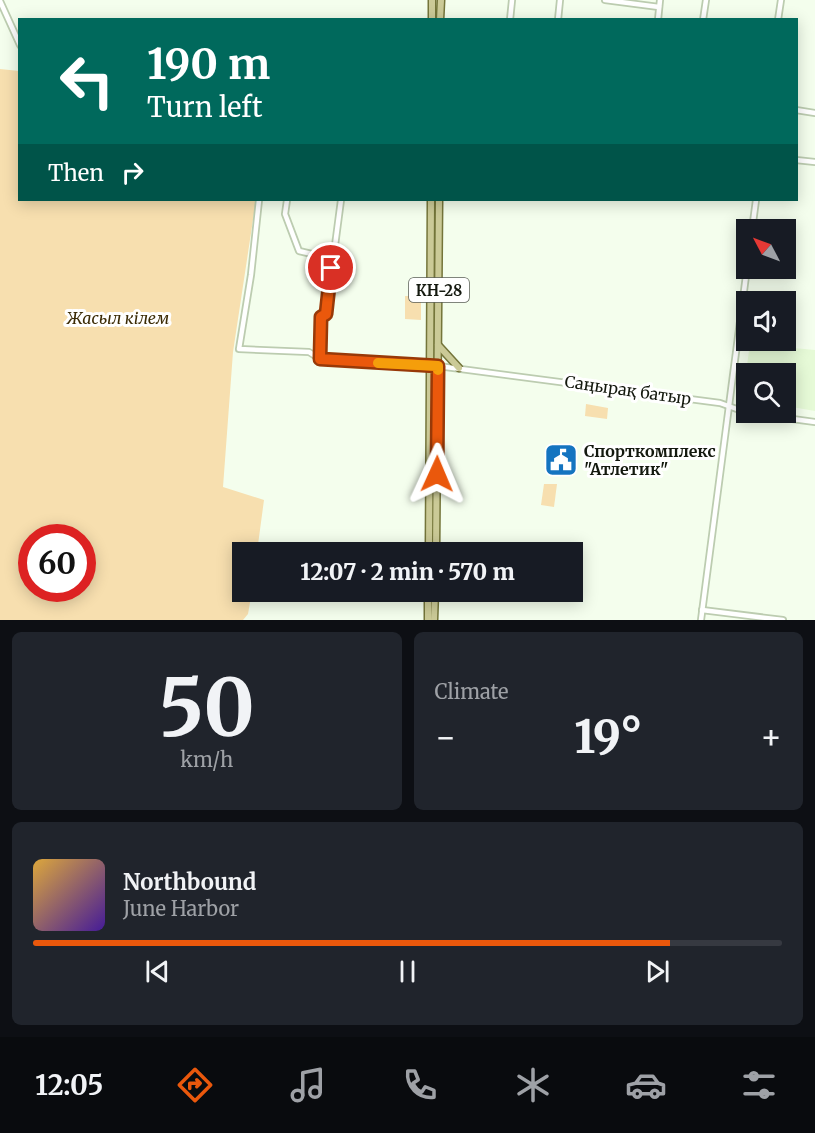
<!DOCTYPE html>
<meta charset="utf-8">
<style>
:root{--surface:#171b24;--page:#20242c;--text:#f1f3f6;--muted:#9ea1a6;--line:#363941;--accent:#ea580c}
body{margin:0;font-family:Merriweather,serif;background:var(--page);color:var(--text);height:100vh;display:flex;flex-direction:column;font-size:22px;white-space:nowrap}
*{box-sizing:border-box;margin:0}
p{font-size:20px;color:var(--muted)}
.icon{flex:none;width:33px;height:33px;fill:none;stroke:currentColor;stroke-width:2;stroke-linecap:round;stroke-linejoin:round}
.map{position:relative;height:620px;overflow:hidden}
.side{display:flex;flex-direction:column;gap:12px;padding:12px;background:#0d0f14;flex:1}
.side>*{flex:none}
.banner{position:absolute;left:18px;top:18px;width:780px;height:183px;border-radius:0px;box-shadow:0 3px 15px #0003;background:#00695c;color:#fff;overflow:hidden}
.needle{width:39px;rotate:311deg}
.fabs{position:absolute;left:736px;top:219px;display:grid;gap:12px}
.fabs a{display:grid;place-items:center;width:60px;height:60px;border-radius:0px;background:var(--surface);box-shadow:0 3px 15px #0003;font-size:30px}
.speed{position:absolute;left:18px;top:524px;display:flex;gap:12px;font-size:30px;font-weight:700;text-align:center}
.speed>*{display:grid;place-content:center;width:78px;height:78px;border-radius:50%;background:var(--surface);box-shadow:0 3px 15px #0003;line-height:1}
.speed .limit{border:9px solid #d22;background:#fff;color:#111}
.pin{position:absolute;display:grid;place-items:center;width:51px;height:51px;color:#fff;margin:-26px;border:3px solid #fff;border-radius:50%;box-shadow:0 2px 6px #0007}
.me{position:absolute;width:66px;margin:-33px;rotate:1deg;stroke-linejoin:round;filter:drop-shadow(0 0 4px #0008)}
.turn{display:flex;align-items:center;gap:21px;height:126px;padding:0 30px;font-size:27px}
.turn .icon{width:78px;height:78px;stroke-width:2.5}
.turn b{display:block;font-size:42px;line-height:51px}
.then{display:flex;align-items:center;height:57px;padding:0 30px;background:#0003;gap:12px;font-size:22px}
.big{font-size:45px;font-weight:800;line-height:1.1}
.side .tile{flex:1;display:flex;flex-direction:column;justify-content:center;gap:9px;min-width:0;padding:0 21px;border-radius:9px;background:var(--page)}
.side .dial{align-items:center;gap:0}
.dial b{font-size:78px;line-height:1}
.song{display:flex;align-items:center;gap:18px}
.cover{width:72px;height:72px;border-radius:9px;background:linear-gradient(135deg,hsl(40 70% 55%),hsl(260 70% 35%))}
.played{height:6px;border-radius:3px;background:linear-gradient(90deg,var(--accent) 85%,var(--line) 85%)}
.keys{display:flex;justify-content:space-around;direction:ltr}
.heat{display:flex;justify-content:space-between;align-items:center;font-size:33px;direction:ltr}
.side .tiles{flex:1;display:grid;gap:12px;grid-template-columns:1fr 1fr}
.tile:last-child{grid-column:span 2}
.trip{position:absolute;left:232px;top:542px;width:351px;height:60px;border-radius:0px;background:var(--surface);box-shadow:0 3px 15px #0003;font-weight:800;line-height:60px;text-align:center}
.dock{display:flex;height:96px;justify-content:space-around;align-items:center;background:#090b0e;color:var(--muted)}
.dock .icon{width:42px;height:42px}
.dock .current{color:var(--accent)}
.dock b{font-size:27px;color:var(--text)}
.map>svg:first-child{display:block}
.built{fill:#e6fad7}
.green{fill:#f7dfaf;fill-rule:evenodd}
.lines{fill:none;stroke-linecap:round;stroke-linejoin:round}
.minor-casing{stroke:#bcccb0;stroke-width:8}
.major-casing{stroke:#74753a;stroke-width:9}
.minor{stroke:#fff;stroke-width:4.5}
.major{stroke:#cbca97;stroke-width:6}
.route-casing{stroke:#983908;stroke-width:15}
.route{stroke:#ea580c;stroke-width:10}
.slow{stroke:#f59e0b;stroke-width:10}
.labels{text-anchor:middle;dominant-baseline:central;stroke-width:6;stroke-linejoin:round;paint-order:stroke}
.shield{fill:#fff;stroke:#5a5e57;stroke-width:1.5}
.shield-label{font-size:15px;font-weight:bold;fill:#14190f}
.park-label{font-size:16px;font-style:italic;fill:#3b2b05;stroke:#fff}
.street-label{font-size:16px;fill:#14190f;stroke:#fff}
.poi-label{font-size:16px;font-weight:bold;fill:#14190f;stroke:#fff;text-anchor:start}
</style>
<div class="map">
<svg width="815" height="620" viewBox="0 0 815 620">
<rect width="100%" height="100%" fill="#f4feed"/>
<polygon class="built" points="750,344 815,350 815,411 786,406 786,374 747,374 747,400 742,400"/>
<g class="green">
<path d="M0 69 19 71 20 200H256L233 352 223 487 264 500 257 552H243V591H252L248 614 243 620H0ZM32 537H82V588H32Z"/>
<polygon points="405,296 421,296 421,320 405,319"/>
<polygon points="586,404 608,408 607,419 585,416"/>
<polygon points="544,484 557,484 554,507 541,505"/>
</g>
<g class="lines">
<defs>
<g id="minor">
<polyline points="605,0 659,7"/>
<polyline points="0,1 20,45"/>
<polyline points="510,20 512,0"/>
<polyline points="558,20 560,0"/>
<polyline points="658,20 660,0"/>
<polyline points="703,20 706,0"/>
<polyline points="778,20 781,0"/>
<polyline points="796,110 815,113"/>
<polyline points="796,160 815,162"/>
<polyline points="259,200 251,275 239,349 309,352 320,359 438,366 720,403 748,413 815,422"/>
<polyline points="287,200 285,214 299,251 333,259"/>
<polyline points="752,230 756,200"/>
<polyline points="320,359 321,317 326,314 341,200"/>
<polyline points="702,610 783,620"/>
<polyline points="701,620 747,268"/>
</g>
<g id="major">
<polyline points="432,20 432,0"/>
<polyline points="440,20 441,0"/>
<polyline points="438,345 459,368"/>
<polyline points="429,552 431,200"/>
<polyline points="436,552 439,200"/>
<polyline points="428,620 428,591"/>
<polyline points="434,620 435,591"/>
</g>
</defs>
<use href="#minor" class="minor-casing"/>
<use href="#major" class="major-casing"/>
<use href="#minor" class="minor"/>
<use href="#major" class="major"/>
</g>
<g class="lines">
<defs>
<polyline id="route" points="331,268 326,314 321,317 320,359 438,366 437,474"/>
</defs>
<use href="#route" class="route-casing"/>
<use href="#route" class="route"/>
<polyline class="slow" points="378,363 438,366 438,370"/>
</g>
<defs>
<symbol id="civic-square" viewBox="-11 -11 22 22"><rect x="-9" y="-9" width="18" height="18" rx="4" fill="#1474c0" stroke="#fff"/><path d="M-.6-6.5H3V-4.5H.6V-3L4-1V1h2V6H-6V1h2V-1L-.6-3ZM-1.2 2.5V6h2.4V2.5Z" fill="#fff"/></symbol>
</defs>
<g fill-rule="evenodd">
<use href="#civic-square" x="542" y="441" width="38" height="38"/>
</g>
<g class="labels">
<rect class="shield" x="409" y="278" width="60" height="24" rx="4.5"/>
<g class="shield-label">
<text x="439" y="290">КН-28</text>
</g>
<g class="park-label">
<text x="118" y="318">Жасыл кілем</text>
</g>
<g class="street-label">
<text transform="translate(628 390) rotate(8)">Саңырақ батыр</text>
</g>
<g class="poi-label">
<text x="584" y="451">Спорткомплекс<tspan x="584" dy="18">"Атлетик"</tspan></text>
</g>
</g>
</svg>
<div class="fabs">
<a><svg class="needle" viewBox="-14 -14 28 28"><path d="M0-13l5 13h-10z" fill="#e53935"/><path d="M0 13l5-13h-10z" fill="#9ea1a6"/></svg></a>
<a><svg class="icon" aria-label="sound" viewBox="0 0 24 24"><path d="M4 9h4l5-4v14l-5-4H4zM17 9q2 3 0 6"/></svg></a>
<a><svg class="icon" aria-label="search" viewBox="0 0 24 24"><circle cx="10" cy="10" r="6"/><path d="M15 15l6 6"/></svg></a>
</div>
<div class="speed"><div class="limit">60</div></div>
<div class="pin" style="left:331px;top:268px;background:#d93025"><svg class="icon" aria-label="arrive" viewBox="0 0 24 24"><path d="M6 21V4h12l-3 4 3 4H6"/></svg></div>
<svg class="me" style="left:437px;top:474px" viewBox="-20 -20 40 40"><path d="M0-17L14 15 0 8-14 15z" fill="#ea580c" stroke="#fff" stroke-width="4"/></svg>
<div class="trip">12:07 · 2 min · 570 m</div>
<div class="banner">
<div class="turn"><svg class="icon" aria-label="left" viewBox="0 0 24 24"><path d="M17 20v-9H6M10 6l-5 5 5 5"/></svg><div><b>190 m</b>Turn left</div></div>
<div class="then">Then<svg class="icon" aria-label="right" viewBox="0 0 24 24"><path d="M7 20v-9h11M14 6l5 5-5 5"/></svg></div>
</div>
</div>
<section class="side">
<div class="tiles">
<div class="tile dial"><b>50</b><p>km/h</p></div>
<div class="tile"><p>Climate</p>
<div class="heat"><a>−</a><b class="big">19°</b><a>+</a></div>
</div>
<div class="tile">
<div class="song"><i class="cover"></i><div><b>Northbound</b><p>June Harbor</p></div></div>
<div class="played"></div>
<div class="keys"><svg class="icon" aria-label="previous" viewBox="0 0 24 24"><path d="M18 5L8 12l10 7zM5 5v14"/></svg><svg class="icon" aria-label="pause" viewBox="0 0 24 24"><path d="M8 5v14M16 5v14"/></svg><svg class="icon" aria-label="next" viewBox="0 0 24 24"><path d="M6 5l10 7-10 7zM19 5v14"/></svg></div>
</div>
</div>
</section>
<nav class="dock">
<b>12:05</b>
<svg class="icon current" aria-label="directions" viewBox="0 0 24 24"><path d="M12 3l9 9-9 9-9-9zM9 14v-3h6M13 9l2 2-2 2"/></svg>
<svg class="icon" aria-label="music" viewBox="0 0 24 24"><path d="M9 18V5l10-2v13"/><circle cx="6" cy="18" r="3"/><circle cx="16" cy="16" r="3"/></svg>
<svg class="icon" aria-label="phone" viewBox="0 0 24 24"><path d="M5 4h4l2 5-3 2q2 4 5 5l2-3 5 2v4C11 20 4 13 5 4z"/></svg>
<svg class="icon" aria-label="climate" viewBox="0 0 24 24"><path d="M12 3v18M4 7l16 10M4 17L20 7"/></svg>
<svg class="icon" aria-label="car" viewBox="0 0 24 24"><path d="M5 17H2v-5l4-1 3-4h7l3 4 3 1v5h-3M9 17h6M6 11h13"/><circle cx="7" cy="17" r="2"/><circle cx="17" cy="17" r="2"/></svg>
<svg class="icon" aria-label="filters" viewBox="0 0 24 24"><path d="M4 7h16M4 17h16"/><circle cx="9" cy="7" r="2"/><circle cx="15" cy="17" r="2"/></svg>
</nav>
